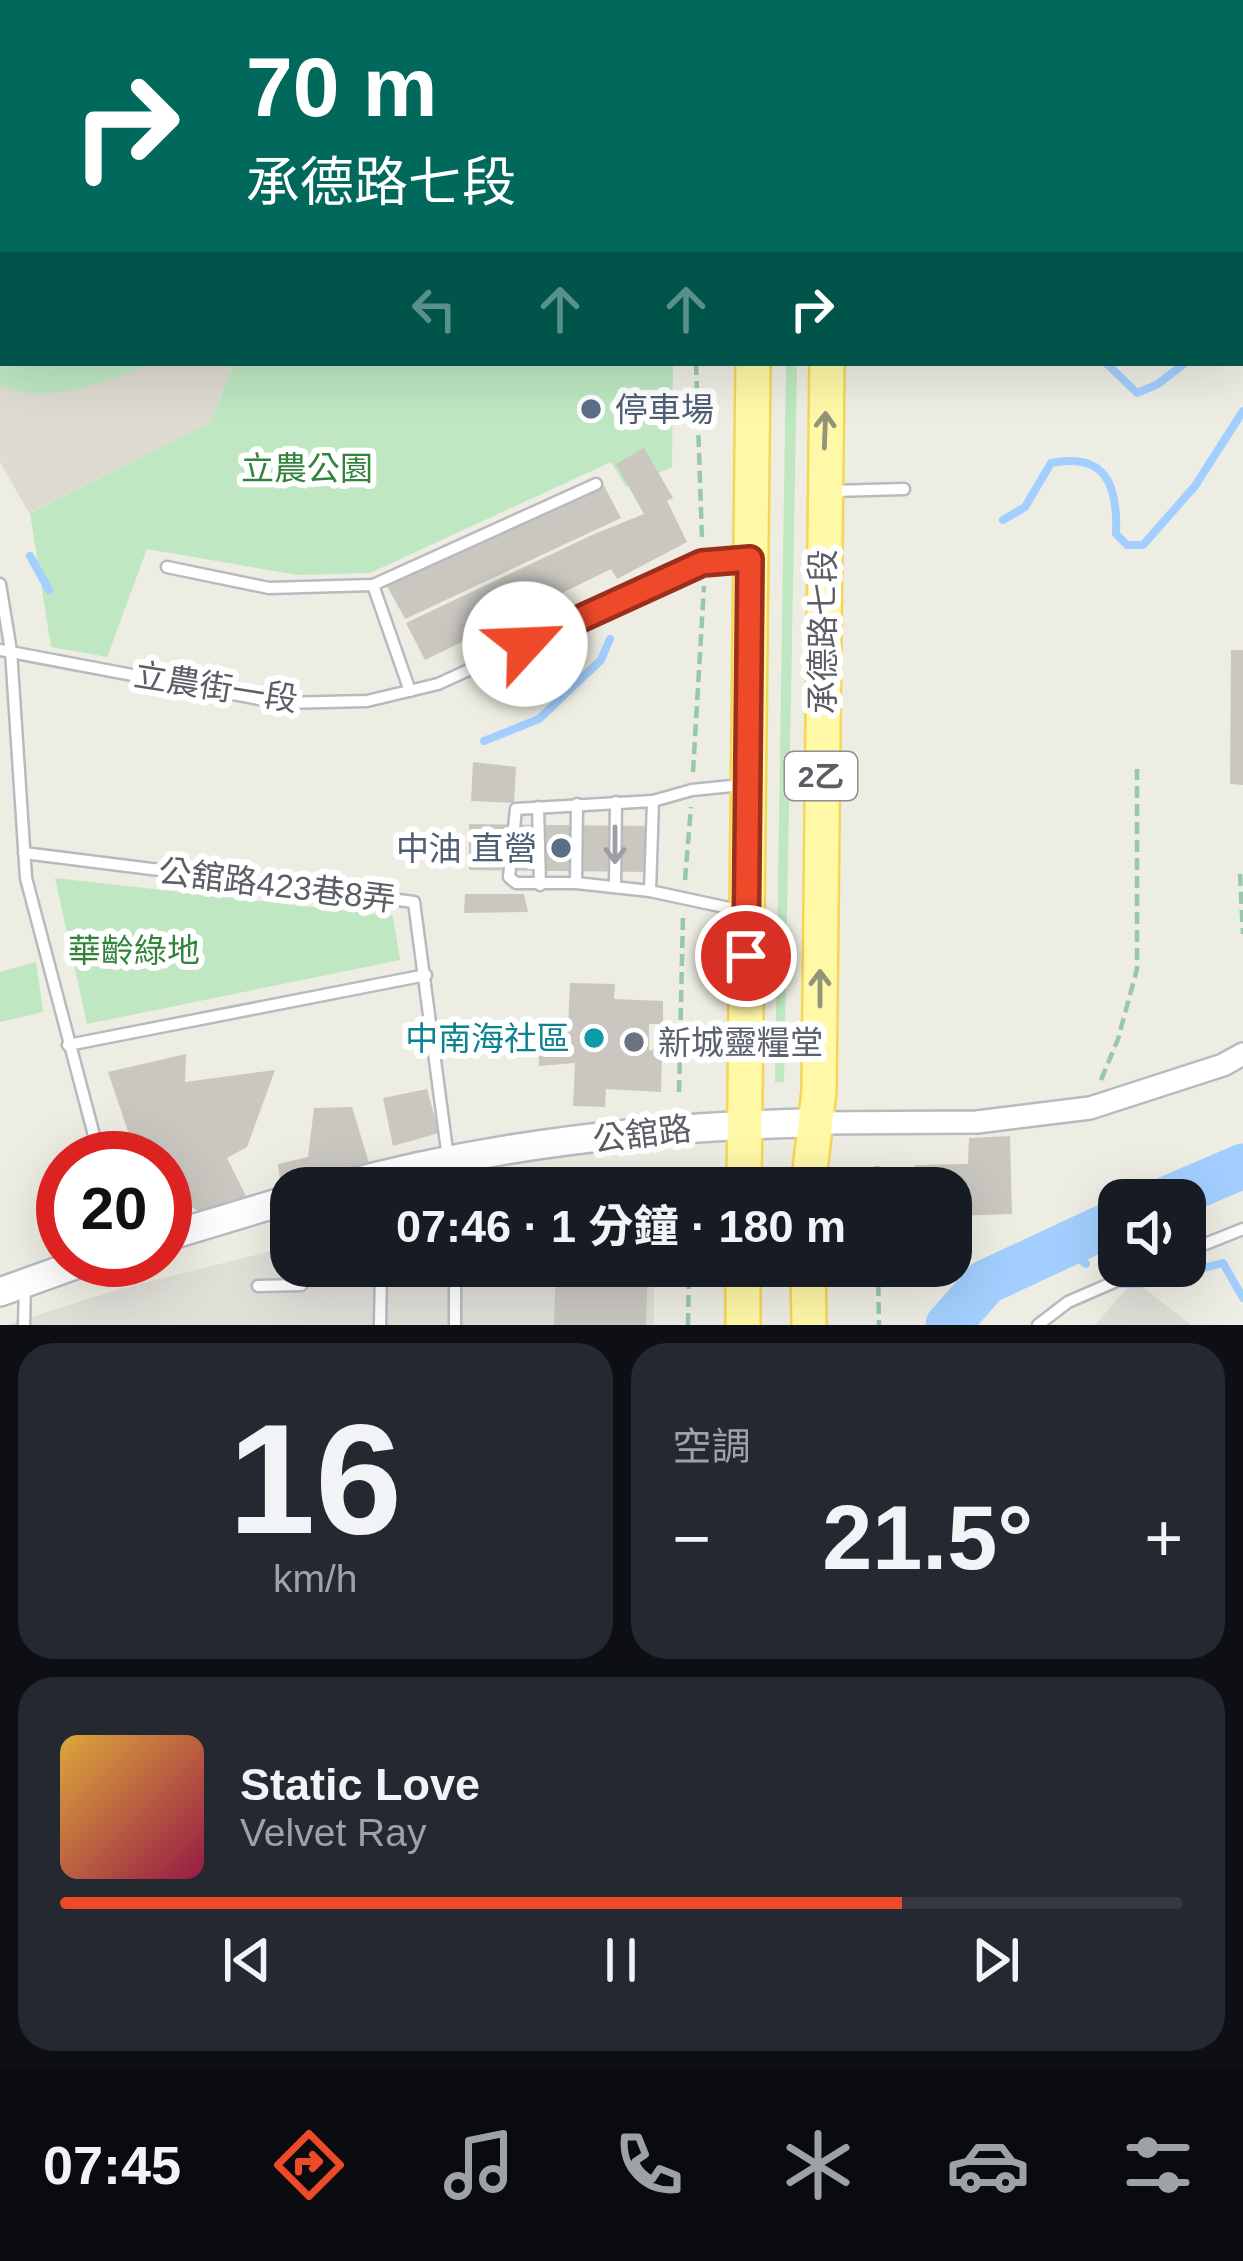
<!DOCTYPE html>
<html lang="zh-TW">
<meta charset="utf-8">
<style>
:root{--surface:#171b24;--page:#242831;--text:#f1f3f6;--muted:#9ea1a6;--line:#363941;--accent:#ee4929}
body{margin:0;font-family:Helvetica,"Noto Sans TC",sans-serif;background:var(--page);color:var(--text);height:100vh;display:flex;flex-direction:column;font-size:45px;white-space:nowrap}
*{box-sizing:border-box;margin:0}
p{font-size:39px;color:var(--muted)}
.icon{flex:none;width:66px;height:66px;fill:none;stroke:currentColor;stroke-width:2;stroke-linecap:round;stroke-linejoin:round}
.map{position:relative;height:1325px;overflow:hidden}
.side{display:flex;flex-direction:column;gap:18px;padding:18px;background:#0d0f14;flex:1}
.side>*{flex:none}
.hud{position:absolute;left:0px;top:0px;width:1245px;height:366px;box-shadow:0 12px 48px #0002;background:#00695c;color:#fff;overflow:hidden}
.controls{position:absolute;left:1098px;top:1179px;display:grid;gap:24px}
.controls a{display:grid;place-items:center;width:108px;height:108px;border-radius:24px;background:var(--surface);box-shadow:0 12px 48px #0002;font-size:60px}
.speed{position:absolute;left:36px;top:1131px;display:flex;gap:24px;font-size:60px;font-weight:700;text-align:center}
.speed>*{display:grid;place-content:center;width:156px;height:156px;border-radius:50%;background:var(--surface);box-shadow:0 12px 48px #0002;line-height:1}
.speed .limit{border:18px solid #d22;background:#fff;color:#111}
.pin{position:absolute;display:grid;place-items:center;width:102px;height:102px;color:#fff;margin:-51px;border:6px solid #fff;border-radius:50%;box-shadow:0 3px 12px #0007}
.me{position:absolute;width:132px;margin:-66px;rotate:65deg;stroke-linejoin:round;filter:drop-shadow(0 0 9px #0008)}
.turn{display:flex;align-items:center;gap:42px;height:252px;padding:0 48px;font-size:54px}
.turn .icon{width:156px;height:156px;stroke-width:2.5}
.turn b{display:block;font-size:84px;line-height:102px}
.lanes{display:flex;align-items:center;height:114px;padding:0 48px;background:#0003;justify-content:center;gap:60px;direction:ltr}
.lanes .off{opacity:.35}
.big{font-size:90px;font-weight:700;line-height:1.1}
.side .widget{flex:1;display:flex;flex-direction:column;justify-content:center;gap:18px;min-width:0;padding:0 42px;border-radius:36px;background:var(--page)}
.side .dial{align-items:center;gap:0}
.dial b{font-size:156px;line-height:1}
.song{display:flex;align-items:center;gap:36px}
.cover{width:144px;height:144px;border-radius:18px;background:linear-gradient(135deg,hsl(40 70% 55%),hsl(340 70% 35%))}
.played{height:12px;border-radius:6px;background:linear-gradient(90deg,var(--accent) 75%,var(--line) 75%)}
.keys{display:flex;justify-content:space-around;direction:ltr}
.heat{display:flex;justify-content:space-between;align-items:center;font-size:66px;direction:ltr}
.side .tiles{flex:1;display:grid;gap:18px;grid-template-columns:1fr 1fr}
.widget:last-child{grid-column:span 2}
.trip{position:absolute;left:270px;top:1167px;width:702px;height:120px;border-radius:36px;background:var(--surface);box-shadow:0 12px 48px #0002;font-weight:700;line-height:120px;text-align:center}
.dock{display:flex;height:192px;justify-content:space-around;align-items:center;background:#090b0e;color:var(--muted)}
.dock .icon{width:84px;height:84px}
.dock .selected{color:var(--accent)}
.dock b{font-size:54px;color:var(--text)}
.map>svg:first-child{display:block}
.industrial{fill:#dfded7}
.education{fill:#dedcd1}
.green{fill:#bee7c2}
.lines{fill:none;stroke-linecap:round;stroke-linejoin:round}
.stream{stroke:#a2cfff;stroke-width:8}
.river{stroke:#a2cfff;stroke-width:45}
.building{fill:#c9c7c0}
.lane-casing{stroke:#b8bac0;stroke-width:15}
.street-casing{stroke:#b8bac0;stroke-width:26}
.secondary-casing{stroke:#b8bbc2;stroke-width:32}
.primary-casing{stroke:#f5d655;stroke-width:38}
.path{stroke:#97c8a9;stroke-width:4.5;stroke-dasharray:12 6;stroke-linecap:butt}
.lane{stroke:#fff;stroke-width:10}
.street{stroke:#fff;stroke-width:21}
.secondary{stroke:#fff;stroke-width:27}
.primary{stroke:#fff8a7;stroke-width:33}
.oneway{stroke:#94947b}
.oneway2{stroke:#9d9ea2}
.route-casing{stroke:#9b2f1b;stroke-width:30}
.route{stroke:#ee4929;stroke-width:21}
.service-dot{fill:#5c6f8a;stroke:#fff;stroke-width:4.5}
.culture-dot{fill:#0f9aa8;stroke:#fff;stroke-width:4.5}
.worship-dot{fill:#6b7280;stroke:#fff;stroke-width:4.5}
.labels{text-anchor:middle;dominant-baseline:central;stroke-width:12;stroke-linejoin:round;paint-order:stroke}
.shield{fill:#fff;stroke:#8c8e92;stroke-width:3}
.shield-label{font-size:30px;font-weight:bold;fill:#5b5e64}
.service-label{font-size:33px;fill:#4e5e75;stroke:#fff;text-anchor:start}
.park-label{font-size:33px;fill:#32843d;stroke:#fff}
.street-label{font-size:33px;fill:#5b5e64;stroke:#fff}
.culture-label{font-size:33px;fill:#0d838f;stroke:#fff;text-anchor:end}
.worship-label{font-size:33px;fill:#5b616d;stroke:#fff;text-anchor:start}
</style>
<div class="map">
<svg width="1243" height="1325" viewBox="0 0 1243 1325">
<rect width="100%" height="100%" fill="#eeede3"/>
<g class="industrial">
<polygon points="291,1246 291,1266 654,1266 654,1325 7,1325 116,1290"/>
<polygon points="1134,1280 1191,1325 1095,1325"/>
</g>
<polygon class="education" points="0,0 374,0 3,3 3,363 234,363 211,422 29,513 0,462"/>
<g class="green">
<path d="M0 350 3 363H153C103 382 53 406 0 386Z"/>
<polygon points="234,363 673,363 672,467 626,487 611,462 370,573 298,575 147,549 107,657 51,647 30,513 211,422"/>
<polygon points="786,363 797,363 784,1082 775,1082"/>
<polygon points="55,878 393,916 400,960 87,1024"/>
<polygon points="36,962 43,1012 0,1022 0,972"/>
</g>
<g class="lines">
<g class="stream">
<polyline points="1242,345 1243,345"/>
<polyline points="1106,363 1137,393 1158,384 1185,363"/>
<path d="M1003 520 1025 507 1051 463C1106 452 1118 485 1116 534L1127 545H1143L1195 486 1243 411"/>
<polyline points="30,556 49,590"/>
<polyline points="484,741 539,719 601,660 610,639"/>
<polyline points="1062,1245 1086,1264"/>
<polyline points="1118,1284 1142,1284 1223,1263 1243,1298"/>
</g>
<g class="river">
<polyline points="1164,1200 1243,1166"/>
<polyline points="948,1325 986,1282 1119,1220"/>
</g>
</g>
<g class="building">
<polygon points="644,448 673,498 667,501 687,542 617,579 611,569 425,660 406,623 592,535 644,514 616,464"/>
<polygon points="604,486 621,518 405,619 386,584"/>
<polygon points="1231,650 1243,650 1243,785 1230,784"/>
<polygon points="473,762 516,767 514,803 471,801"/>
<polygon points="469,824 653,826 653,872 469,870"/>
<polygon points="465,894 524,894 528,912 464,913"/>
<polygon points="570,983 615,984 614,999 663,1001 663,1024 649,1024 649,1050 662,1051 661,1092 606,1089 605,1107 573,1106 575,1063 539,1066 539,1025 568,1027"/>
<polygon points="186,1054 185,1082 275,1070 247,1147 227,1158 248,1200 203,1215 185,1202 165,1209 165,1158 137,1158 108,1072"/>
<polygon points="427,1089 439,1133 393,1146 383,1098"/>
<polygon points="352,1107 369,1163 281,1188 278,1164 308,1157 314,1108"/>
<polygon points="1010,1136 1012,1214 951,1216 951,1188 916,1188 915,1165 968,1164 969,1138"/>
<polygon points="556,1266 648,1266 646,1325 554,1325"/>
</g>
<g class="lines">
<defs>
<g id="lane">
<polyline points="560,0 564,3"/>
<polyline points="833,491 904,489"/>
<polyline points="167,567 269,588 373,585 596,484"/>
<polyline points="0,584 11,651 26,878 100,1158"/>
<polyline points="373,585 410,691"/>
<polyline points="0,650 280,703 367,701 438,684 702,563 749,559"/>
<polyline points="742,785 692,790 653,801 650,891 743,911"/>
<polyline points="538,807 540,885"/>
<polyline points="24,853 414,902 452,1188"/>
<polyline points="576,883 577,804"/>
<polyline points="615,887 616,802"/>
<polyline points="650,891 576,883 516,883 509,877 516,809 653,801"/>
<polyline points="68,1045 426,975"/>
<polyline points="1185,1252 1243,1229"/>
<polyline points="258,1286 301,1285 302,1266"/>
<polyline points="24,1325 25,1284"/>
<polyline points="380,1325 381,1269 455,1268"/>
<polyline points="455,1325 455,1266"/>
<polyline points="1038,1325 1068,1302 1151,1266"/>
</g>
<polyline id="street" points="813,1123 977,1122 1090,1108 1223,1065 1243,1054"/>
<g id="secondary">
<path d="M332 1188C487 1145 652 1126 813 1123"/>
<polyline points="165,1237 291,1199"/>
<polyline points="0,1292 89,1260"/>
</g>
<g id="primary">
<polyline points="762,3 762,0"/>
<polyline points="834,3 834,0"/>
<polyline points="744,1188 753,363"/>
<polyline points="808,1188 819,1091 827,363"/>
<polyline points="808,1266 809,1325"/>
<polyline points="743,1325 743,1266"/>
</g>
</defs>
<use href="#lane" class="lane-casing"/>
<use href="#street" class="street-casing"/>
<use href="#secondary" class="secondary-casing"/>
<use href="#primary" class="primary-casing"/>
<g class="path">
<polyline points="691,3 691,0"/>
<polyline points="696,363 702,540"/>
<polyline points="693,772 704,586"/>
<polyline points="1240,874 1243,934"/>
<polyline points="685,880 691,807"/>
<polyline points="1101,1080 1118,1039 1137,969 1137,769"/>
<polyline points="679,1092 683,915"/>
<polyline points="877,1166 877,1188"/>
<polyline points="689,1188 689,1172"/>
<polyline points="878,1266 879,1325"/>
<polyline points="688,1325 689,1266"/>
</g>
<use href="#lane" class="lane"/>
<use href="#street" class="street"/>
<use href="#secondary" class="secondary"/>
<use href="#primary" class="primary"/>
</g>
<defs><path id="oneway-shaft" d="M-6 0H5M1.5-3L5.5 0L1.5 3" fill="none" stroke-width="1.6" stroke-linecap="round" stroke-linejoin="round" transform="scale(3)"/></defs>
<g class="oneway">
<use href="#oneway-shaft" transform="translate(825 430) rotate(-88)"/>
<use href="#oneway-shaft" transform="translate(820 988) rotate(-90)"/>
</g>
<use class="oneway2" href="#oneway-shaft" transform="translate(615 845) rotate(90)"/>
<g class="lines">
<defs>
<polyline id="route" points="525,644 702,563 750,559 746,956"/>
</defs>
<use href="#route" class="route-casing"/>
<use href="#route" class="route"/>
</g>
<g class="service-dot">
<circle cx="591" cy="409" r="12"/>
<circle cx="561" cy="848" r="12"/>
</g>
<circle class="culture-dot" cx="594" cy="1038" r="12"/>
<circle class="worship-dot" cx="634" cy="1042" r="12"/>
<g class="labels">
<rect class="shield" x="785" y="752" width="72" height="48" rx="9"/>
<g class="shield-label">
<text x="821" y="776">2乙</text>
</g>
<g class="service-label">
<text x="615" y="409">停車場</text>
<text x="537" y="848" text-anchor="end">中油 直營</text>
</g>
<g class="park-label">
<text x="307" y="468">立農公園</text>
<text x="134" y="950">華齡綠地</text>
</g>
<g class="street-label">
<text transform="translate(822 632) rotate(-90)">承德路七段</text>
<text transform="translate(216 687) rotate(9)">立農街一段</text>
<text transform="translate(277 885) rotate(7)">公舘路423巷8弄</text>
<text transform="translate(642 1134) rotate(-7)">公舘路</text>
</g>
<g class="culture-label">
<text x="570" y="1038">中南海社區</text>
</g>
<g class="worship-label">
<text x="658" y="1042">新城靈糧堂</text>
</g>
</g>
</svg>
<div class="controls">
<a><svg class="icon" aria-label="sound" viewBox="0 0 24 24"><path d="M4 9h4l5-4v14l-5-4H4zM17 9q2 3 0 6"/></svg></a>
</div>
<div class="speed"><div class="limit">20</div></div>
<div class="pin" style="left:746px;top:956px;background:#d93025"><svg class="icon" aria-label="arrive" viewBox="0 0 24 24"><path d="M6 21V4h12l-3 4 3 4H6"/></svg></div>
<svg class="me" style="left:525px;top:644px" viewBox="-20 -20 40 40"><circle r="19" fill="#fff"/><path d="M0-13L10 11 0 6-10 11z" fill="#ee4929"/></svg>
<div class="trip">07:46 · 1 分鐘 · 180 m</div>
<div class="hud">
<div class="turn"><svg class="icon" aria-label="right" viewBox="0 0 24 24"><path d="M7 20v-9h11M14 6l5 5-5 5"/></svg><div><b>70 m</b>承德路七段</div></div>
<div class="lanes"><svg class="icon off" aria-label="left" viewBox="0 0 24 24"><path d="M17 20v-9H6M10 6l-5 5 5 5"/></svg><svg class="icon off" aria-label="ahead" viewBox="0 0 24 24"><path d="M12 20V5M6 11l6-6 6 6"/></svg><svg class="icon off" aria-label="ahead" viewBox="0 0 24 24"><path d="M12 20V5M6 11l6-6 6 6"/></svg><svg class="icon" aria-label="right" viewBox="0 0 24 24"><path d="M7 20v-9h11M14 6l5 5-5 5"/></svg></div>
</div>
</div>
<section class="side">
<div class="tiles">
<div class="widget dial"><b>16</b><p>km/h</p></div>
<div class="widget"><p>空調</p>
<div class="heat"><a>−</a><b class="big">21.5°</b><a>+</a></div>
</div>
<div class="widget">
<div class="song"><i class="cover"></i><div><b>Static Love</b><p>Velvet Ray</p></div></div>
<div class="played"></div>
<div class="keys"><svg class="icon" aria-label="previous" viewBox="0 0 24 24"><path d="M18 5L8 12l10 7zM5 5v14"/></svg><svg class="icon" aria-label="pause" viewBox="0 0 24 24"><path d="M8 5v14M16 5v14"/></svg><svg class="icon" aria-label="next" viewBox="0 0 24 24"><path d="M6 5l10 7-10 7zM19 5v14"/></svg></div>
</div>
</div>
</section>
<nav class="dock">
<b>07:45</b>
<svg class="icon selected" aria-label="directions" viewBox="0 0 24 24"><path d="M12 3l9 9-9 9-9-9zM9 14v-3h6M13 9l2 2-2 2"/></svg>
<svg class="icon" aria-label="music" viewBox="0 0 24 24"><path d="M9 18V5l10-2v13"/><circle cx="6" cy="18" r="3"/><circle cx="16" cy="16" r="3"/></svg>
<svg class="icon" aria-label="phone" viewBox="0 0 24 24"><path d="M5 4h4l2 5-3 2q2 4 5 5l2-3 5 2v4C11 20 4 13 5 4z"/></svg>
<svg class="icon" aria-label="climate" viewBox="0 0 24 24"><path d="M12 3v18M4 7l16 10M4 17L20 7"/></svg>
<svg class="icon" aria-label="car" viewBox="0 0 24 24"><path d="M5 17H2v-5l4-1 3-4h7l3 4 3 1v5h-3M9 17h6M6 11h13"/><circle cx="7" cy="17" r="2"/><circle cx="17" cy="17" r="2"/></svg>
<svg class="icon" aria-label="filters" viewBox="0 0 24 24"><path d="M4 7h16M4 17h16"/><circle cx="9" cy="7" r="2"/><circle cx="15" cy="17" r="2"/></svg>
</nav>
